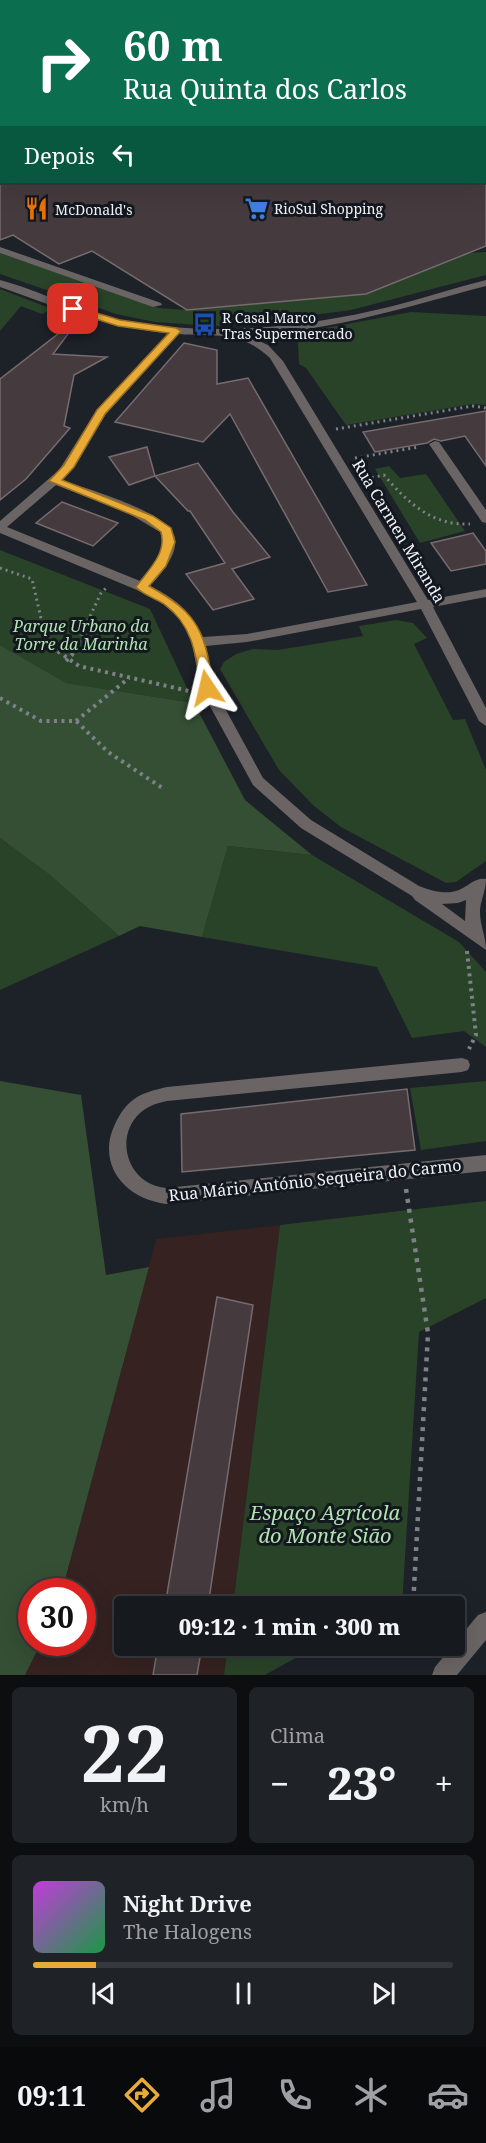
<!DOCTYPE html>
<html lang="pt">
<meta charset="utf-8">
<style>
:root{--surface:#16191e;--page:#1f2227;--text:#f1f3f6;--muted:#9ea0a4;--line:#35383c;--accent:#e9ab38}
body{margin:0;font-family:"Noto Serif",serif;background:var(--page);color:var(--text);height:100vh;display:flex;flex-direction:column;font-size:22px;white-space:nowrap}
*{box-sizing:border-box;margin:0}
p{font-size:20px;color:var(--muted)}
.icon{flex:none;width:33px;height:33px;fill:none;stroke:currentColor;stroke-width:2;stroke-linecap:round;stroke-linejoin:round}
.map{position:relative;height:1675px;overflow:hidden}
.drawer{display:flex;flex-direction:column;gap:12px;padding:12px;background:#0c0e10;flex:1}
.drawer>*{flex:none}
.banner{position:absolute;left:0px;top:0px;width:486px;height:183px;box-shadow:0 6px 24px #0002,0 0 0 2px var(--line);background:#0b6e4f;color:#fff;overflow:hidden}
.speed{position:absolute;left:18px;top:1578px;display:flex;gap:12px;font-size:30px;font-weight:700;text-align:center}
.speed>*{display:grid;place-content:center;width:78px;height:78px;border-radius:50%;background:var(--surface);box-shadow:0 6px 24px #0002,0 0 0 2px var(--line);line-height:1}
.speed .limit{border:9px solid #d22;background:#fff;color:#111}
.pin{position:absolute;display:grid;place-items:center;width:51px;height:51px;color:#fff;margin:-26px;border-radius:12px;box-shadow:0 3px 9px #0006}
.me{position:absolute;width:66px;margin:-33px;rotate:350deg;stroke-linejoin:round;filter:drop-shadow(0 0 4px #0008)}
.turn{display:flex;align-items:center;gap:21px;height:126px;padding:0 24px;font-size:27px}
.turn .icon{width:78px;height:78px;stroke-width:2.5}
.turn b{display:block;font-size:42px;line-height:51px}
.then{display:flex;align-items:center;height:57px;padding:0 24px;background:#0003;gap:12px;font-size:22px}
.big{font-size:45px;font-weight:800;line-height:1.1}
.drawer .card{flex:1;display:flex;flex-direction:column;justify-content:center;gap:9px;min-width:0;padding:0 21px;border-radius:9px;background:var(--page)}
.drawer .dial{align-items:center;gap:0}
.dial b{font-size:78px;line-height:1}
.song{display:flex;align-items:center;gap:18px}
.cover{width:72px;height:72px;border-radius:9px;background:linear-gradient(135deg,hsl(290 70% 55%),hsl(140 70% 35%))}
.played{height:6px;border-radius:3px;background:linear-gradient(90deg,var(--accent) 15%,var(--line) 15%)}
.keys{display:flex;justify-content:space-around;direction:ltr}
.heat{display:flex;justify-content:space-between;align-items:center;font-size:33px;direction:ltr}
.drawer .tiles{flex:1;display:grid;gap:12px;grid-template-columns:1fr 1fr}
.card:last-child{grid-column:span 2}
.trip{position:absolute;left:114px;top:1596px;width:351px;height:60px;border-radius:6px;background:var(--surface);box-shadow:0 6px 24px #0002,0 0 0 2px var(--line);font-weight:800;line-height:60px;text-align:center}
.dock{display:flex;height:96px;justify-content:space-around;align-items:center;background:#090a0c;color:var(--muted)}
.dock .icon{width:42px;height:42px}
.dock .active{color:var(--accent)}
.dock b{font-size:27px;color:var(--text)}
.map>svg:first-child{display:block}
.industrial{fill:#352221}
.green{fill:#294328}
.forest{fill:#344f33}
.building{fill:#453b3f;stroke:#766b6f;stroke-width:1.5}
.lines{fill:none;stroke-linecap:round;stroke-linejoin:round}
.path-far2{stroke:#7e8187;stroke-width:3;stroke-dasharray:2 4;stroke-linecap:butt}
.path-far1{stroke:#7e8187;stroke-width:4;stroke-dasharray:3 4.5;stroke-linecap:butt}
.path{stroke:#7e8187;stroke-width:4.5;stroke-dasharray:4 6;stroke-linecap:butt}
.minor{fill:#6a6564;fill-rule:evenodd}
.major{fill:#b5aba9;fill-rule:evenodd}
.rail-casing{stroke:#d8dbe1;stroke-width:4.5}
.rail{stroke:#13171e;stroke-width:3;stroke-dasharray:8;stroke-linecap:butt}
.route{fill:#e9ab38;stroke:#976f24;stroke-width:1.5}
.labels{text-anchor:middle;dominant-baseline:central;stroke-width:6;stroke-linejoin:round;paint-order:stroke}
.far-poi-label{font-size:14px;fill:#f0f3f8;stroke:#13171e;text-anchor:start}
.street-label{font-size:16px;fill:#f0f3f8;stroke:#13171e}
.park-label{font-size:16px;font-style:italic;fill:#b2e3b0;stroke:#13171e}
.near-park-label{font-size:20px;font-style:italic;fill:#b2e3b0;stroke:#13171e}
</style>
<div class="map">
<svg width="486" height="1675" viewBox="0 0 486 1675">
<rect width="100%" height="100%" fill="#1d2128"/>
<polygon class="industrial" points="280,1225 233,1606 124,1606 124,1646 228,1646 224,1675 25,1675 41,1643 82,1642 82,1592 62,1591 156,1239"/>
<g class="green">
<polygon points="486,252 486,275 351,310 244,324 214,326 155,322 116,314 0,274 0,253 159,308 187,310 366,294 469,253"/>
<polygon points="0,289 52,309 42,314 21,306 0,331"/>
<polygon points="411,312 486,316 486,405 473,404 346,425 306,368 299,364 298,343 310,331"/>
<polygon points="389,466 400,478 426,474 465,531 420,543 375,469"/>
<polygon points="0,550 150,609 194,703 65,683 0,645"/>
<polygon points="396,620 413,623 427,638 414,644 453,720 465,719 486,770 486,861 456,882 446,883 341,827 314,806 279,770 220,669 224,662 236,654 253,649 278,650 363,636 359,626"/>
<polygon points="0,838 51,876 119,936 0,990"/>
<polygon points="228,846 312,855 459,942 486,972 486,1047 464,1031 412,1038 377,967 202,937"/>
<polygon points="486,1081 486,1141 421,1150 410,1088"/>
<polygon points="486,1201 486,1298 419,1332 402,1606 233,1606 280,1225"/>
<polygon points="228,1646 317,1646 265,1675 224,1675"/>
</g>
<g class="forest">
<polygon points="0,645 66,683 194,703 245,800 312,855 228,846 202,937 140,926 119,936 51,876 0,838"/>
<polygon points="0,1081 81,1095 106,1275 149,1267 62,1591 32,1592 32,1642 41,1643 25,1675 0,1675"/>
</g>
<g class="building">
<polygon points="0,182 486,182 486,246 366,294 187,310 92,251 59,264 13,235 0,240"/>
<polygon points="67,327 71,330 53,354 107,357 74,375 64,426 70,428 26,479 0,500 0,379"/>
<polygon points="184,343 217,350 217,384 248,378 367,585 328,592 230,414 203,442 115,422"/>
<polygon points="486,411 486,466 465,436 441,441 434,439 427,443 375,452 363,432"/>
<polygon points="147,447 155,476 129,485 109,457"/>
<polygon points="198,463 233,512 270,557 232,569 254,599 213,610 186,574 225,563 190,511 188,511 155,476"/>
<polygon points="62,502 118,523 93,546 36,523"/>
<polygon points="473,533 486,551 486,564 451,571 431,543"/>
<polygon points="407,1089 415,1150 182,1172 181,1114"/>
<polygon points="217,1297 253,1305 208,1606 165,1606"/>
<polygon points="158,1646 202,1646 197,1675 153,1675"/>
</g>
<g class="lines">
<g class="path-far2">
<polyline points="336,429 473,406 486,408"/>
<polyline points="355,458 419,447"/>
<path d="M366 479 384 475C407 502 432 526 470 524"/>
<polyline points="0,568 32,579 43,627"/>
<polyline points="85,627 101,593 106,588"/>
</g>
<g class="path-far1">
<polyline points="42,626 56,650 79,666 189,691"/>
<polyline points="66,661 72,655 86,626"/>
<polyline points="0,698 41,721 76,721 108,752 164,789"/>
<polyline points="76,721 129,678"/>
<polyline points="467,951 476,1035 469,1049"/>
</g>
<polyline class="path" points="406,1189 428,1333 413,1606"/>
<g class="minor">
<polygon points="32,0 43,0 30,2"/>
<polygon points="414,0 422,0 424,2 415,2"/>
<rect x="484" y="2" width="2" height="4"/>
<polygon points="0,7 2,7 0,12"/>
<polygon points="484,73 486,73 486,79 484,78"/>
<rect x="0" y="91" width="2" height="6"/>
<polygon points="2,119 2,125 0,126 0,120"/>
<polygon points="0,247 161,303 162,305 153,307 0,253"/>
<path d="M0 280C41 291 79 312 122 320 210 337 302 328 389 307 422 299 453 288 486 280V286C406 307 329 332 246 335L268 345 283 361 428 600 486 589V597L433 607 486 708V726L479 721 421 609 247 642 206 646 214 688 263 778 311 820 419 886C432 891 446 895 459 890 468 886 476 877 486 879 486 891 480 901 480 912 480 926 486 936 486 950L415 900 412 896 301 828 253 785 200 688 192 642 182 621 163 604 137 590 0 533V521L59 470 97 410 168 333C109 328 56 307 0 287ZM179 334C215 337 240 330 270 358L417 602 247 634 203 637C190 610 177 600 150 586 161 574 178 555 175 538 171 512 86 489 62 480L70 472 106 414ZM56 485 128 513 160 532C168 551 152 568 140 581L7 527ZM466 900 465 921 442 904 458 903Z"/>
<polygon points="435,441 439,442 486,510 486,523 482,522 429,444"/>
<path d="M462 1058 468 1060 470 1065 468 1070 462 1072 167 1101C163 1102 157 1103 153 1105 112 1122 120 1183 166 1188L486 1155V1171L166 1204C124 1199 95 1163 116 1122 120 1114 125 1106 133 1100 143 1092 155 1090 167 1087Z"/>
<polygon points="486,1612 486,1640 457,1675 432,1675 435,1667 478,1615"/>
</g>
<g class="major">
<polygon points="247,0 260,0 245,2"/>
<polygon points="323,0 333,0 335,2 324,2"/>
<polygon points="344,0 354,0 356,2 345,2"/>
<polygon points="394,0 402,0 403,2 395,2"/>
<rect x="484" y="44" width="2" height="5"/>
<rect x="484" y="58" width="2" height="6"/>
<rect x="0" y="88" width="2" height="6"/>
</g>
<defs>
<g id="rail">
<polyline points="111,2 117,0"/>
<polyline points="130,2 135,0"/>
</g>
</defs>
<use href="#rail" class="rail-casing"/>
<use href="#rail" class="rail"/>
</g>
<path class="route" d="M73 306 120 320 176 328 181 331 105 414 74 467 62 480 153 516 171 528 175 542 166 566 149 586C201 615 204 632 214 688L212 691 207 693 201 688C196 655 193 625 164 604 155 598 143 595 136 587 148 570 167 554 161 532L145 520 49 481 64 465 97 410 169 333 118 326 70 311V307Z"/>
<defs>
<symbol id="supermarket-bare" viewBox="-9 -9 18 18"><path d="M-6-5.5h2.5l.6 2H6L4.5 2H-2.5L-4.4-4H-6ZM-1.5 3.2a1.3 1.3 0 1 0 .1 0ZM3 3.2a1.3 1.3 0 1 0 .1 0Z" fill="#3f7fe0" stroke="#13171e" stroke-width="2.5" paint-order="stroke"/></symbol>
<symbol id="restaurant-bare" viewBox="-9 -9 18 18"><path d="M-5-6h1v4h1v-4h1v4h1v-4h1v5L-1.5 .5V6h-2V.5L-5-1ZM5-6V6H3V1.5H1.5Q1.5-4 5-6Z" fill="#e8710a" stroke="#13171e" stroke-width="2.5" paint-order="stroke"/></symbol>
<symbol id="bus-bare" viewBox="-9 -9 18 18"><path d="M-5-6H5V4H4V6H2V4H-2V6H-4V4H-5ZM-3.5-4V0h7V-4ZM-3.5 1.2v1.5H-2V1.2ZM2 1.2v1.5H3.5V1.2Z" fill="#1a4fb4" stroke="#13171e" stroke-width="2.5" paint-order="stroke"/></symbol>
</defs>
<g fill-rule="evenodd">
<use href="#supermarket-bare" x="240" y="192" width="33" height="33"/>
<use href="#restaurant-bare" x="20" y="192" width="33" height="33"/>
<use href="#bus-bare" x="188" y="308" width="33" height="33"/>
</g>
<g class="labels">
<g class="far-poi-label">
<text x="274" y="208">RioSul Shopping</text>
<text x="55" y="209">McDonald's</text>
<text x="222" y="317">R Casal Marco<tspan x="222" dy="16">Tras Supermercado</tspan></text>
</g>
<g class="street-label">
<text transform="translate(399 531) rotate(59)">Rua Carmen Miranda</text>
<text transform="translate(315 1180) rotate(-6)">Rua Mário António Sequeira do Carmo</text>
</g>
<g class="park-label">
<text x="81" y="626">Parque Urbano da<tspan x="81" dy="18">Torre da Marinha</tspan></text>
</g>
<g class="near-park-label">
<text x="325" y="1512">Espaço Agrícola<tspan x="325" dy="23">do Monte Sião</tspan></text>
</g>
</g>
</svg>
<div class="speed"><div class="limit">30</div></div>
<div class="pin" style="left:73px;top:309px;background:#d93025"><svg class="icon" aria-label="arrive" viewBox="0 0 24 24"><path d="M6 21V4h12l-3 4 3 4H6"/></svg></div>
<svg class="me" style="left:207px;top:688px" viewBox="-20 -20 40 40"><path d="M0-17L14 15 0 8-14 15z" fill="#e9ab38" stroke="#fff" stroke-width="4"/></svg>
<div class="trip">09:12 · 1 min · 300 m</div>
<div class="banner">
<div class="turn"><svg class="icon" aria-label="right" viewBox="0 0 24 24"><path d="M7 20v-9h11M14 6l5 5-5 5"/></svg><div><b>60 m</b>Rua Quinta dos Carlos</div></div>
<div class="then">Depois<svg class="icon" aria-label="left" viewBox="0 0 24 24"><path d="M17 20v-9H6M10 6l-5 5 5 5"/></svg></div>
</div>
</div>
<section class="drawer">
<div class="tiles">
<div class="card dial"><b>22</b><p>km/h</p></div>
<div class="card"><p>Clima</p>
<div class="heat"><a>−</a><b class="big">23°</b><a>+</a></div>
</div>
<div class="card">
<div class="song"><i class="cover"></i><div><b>Night Drive</b><p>The Halogens</p></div></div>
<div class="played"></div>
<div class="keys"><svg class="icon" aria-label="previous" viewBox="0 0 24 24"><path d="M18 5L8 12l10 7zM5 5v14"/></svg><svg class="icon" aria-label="pause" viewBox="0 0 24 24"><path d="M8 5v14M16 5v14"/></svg><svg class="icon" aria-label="next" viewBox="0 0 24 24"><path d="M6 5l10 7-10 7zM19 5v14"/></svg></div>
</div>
</div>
</section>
<nav class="dock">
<b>09:11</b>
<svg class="icon active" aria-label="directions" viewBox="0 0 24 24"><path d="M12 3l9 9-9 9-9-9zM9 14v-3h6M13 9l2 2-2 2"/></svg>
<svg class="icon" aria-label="music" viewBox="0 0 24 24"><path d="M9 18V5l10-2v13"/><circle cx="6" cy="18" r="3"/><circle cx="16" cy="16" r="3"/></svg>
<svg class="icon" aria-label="phone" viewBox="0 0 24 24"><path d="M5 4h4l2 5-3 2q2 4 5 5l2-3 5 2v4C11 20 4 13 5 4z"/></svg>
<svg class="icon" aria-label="climate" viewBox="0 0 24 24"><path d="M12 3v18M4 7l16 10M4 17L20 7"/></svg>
<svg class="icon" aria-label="car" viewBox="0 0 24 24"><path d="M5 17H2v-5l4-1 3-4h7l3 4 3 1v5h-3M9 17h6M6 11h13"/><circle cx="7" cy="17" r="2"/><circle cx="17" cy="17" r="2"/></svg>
</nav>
